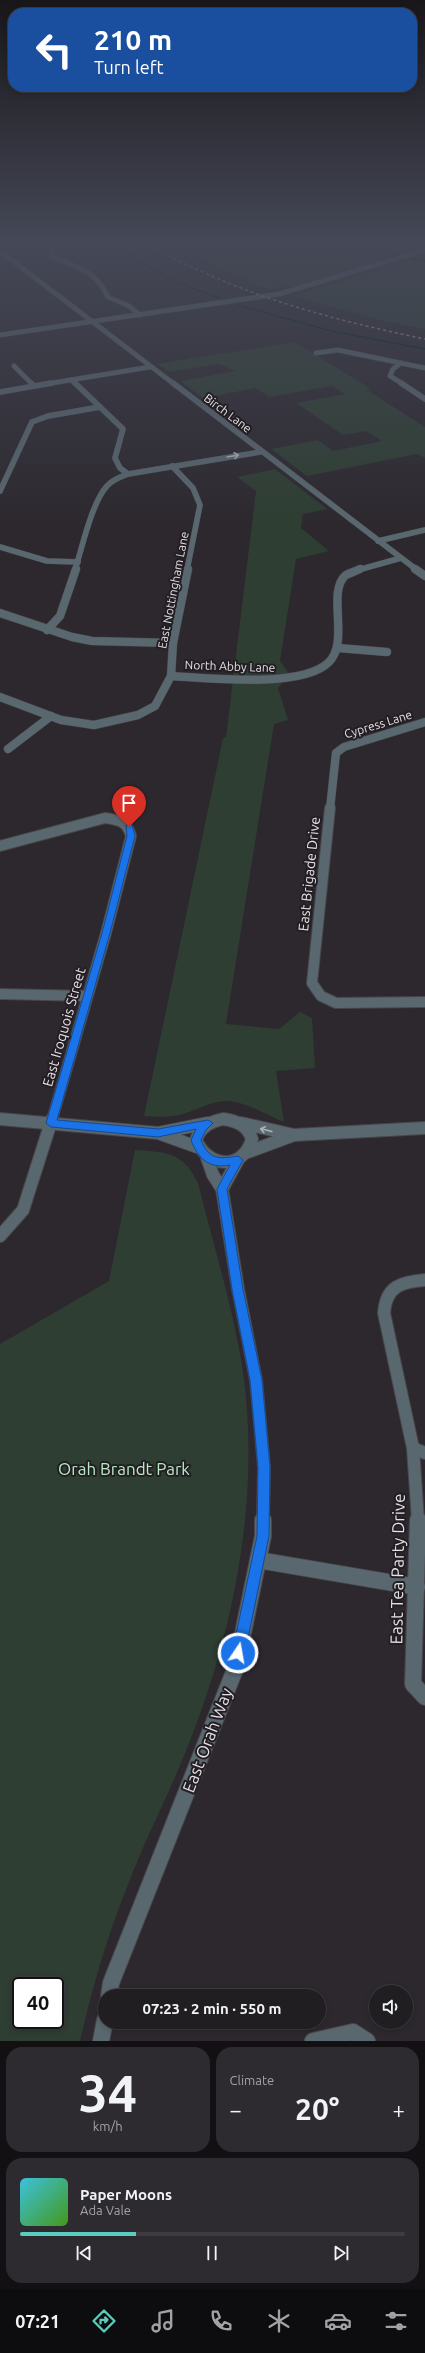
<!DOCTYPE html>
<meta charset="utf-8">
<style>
:root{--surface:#211e22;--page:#2d2b2f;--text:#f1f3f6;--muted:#a2a2a5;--line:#3e3c40;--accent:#59cebe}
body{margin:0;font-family:Ubuntu,sans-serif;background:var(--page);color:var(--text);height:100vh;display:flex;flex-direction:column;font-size:15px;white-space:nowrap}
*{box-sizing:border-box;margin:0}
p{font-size:13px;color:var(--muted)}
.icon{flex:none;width:22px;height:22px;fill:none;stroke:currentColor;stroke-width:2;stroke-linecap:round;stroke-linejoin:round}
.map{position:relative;height:2041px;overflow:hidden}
.panel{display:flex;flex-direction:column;gap:6px;padding:6px;background:#121013;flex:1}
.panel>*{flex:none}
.banner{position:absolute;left:8px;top:8px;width:409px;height:84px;border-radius:16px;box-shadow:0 2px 6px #0003,0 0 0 1px var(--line);background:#1a4fa0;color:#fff;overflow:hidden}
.buttons{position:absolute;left:369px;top:1985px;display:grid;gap:8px}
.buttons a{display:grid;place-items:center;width:44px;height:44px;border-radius:50%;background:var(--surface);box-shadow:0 2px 6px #0003,0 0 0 1px var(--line);font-size:20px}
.speed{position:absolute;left:12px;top:1977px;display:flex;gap:8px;font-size:20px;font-weight:700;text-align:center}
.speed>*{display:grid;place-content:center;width:52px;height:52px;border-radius:50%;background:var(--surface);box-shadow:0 2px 6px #0003,0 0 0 1px var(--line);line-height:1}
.speed .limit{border:2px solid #111;border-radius:6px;background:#fff;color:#111}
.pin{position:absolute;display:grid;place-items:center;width:34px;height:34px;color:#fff;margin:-41px -17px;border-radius:50% 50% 50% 0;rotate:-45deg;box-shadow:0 0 4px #0007}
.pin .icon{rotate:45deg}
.me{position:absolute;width:44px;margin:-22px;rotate:12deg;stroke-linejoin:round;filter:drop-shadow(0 0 3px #0008)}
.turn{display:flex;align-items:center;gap:14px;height:84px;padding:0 20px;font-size:18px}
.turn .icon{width:52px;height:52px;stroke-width:2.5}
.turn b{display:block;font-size:28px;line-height:34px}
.big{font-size:30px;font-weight:600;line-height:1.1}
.panel .tile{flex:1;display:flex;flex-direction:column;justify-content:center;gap:6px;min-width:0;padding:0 14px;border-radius:16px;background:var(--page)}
.panel .dial{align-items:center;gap:0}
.dial b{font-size:52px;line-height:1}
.song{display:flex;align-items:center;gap:12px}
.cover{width:48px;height:48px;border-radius:6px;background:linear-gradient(135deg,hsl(190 70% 55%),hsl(100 70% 35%))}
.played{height:4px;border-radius:2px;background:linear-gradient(90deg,var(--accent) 30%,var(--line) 30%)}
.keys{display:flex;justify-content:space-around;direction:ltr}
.heat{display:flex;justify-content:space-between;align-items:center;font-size:22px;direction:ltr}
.panel .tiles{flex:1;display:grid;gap:6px;grid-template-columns:1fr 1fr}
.tile:last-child{grid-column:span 2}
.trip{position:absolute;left:98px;top:1989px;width:228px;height:40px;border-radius:20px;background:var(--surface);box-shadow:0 2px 6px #0003,0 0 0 1px var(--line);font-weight:600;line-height:40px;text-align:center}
.dock{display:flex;height:64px;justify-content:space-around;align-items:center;background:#0d0c0e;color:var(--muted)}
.dock .icon{width:28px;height:28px}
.dock .selected{color:var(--accent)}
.dock b{font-size:18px;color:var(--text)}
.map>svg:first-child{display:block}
.green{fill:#2e3e32;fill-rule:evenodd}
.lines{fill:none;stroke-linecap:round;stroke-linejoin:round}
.stream{stroke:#001f22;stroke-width:1.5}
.canal{fill:#001f22;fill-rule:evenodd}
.minor-far5-casing{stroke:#49464b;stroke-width:5.5}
.minor-far4-casing{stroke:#49464b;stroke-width:6}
.minor-far3-casing{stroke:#49464b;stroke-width:9}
.minor-far2-casing{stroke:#49464b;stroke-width:12}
.minor-far1-casing{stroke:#49464b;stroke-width:14}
.minor-casing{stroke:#49464b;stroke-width:18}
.minor-far5{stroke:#59686f;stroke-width:4.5}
.minor-far4{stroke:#59686f;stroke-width:5.5}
.minor-far3{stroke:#59686f;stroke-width:8}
.minor-far2{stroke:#59686f;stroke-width:10}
.minor-far1{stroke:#59686f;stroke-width:12}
.minor{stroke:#59686f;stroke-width:16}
.rail{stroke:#9c989d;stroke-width:1.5;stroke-dasharray:3 3;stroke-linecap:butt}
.oneway{stroke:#acb1b6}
.route{fill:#1a73e8;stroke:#114b97}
.labels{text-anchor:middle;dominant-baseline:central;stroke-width:4;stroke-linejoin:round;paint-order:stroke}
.far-street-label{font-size:12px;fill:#e4e1e5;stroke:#231e24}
.street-label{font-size:14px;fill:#e4e1e5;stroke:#231e24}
.near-park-label{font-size:17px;fill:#b7ecc2;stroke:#231e24}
.near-street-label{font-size:17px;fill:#e4e1e5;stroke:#231e24}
</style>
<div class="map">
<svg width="425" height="2041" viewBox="0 0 425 2041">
<rect width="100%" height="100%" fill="#2c282e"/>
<g class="green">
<polygon points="168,241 425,241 425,245 296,286 267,289 187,253"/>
<polygon points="425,255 425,329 380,320 293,296"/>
<polygon points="295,342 371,389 367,390 425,427 425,458 417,454 307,476 271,449 318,440 333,451 382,441 366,431 343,435 296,403 345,394 332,386 269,397 256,388 203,398 180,381 235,371 219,364 169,372 157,364"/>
<path d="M275 469 327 509 303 514 301 528 329 551 296 559 280 661 290 675 278 688 288 720 274 724 226 1024 279 1029 300 1012 312 1018 315 1068 276 1071 284 1122C266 1115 247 1102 227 1101 211 1101 198 1110 183 1114 170 1118 158 1117 144 1116L223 738 226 737 256 491 237 477Z"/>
<path d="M135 1150C167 1152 183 1152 198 1183 214 1248 235 1313 244 1379 260 1505 232 1639 184 1756 166 1800 144 1842 127 1887 107 1937 92 1988 80 2041H0V1344L109 1281ZM21 1986H55V2020H21Z"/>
</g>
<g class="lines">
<g class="stream">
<polyline points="107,241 170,280 222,299"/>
<polyline points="238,305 331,331 425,349"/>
</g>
<polygon class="canal" points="337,241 346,241 425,259 425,263"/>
<defs>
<g id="minor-far5">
<path d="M48 241 52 246 51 256C78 268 95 269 108 297L129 306 140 315"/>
<polyline points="0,251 174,384"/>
<polyline points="0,335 279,294 425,250"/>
<polyline points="316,353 338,350 425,368"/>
<polyline points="401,363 393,369 390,376 403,384"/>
<polyline points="14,366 32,384"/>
<polyline points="71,380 76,384"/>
<polyline points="46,384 150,367"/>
</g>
<g id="minor-far4">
<polyline points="31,383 34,386"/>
<polyline points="75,383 123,429 115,458 120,468 128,474"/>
<polyline points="173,383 417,570"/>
<polyline points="401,383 425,399"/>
<polyline points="0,392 52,383"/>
<polyline points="172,466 193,488 200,505 187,570"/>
<polyline points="0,491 32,422 48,416 100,407"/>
<polyline points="378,541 425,530"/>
<polyline points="0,547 47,561 78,562"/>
<path d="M75 570C82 548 92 502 107 486 112 480 120 477 128 474L260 452"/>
<polyline points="358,570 401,558"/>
</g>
<g id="minor-far3">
<polyline points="415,569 425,576"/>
<polyline points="0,613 72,637 92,641 173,643"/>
<polyline points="47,630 60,616 76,569"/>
<polyline points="338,648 387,652"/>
<path d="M171 676C207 678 302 689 329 662 350 641 326 591 346 575 350 573 356 571 360 569"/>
<polyline points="0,697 61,720 94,725 138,715 155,706 171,676 173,643 188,569"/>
<polyline points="8,749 51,716"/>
<polyline points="330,809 336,753 344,747 425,722"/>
</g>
<g id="minor-far2">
<polyline points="330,808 312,983 321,996 336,1003 425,1002"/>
<path d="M0 846 105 818C119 820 127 821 131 836L106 933 52 1120"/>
<polyline points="0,994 87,996"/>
<polyline points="0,1119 8,1120"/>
<polyline points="219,1120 229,1120"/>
</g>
<g id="minor-far1">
<polyline points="0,1119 158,1133"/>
<path d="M223 1119C237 1121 247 1125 252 1139 243 1171 208 1168 196 1140 200 1127 210 1122 223 1119Z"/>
<polyline points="241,1123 294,1135"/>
<polyline points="197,1147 158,1133 208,1123"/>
<polyline points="248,1152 294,1135 425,1128"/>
<polyline points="207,1158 213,1175 222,1189 238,1289 256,1380 264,1467 263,1521"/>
<polyline points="222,1189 238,1160"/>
<polyline points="0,1236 23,1210 52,1119"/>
<polyline points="413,1448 425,1453"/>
<path d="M418 1521 413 1448 384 1313C386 1286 401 1282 425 1280"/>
</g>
<g id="minor">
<polyline points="418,1520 413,1684 425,1697"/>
<polyline points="258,1560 417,1587"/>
<polyline points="109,1996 111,1983 236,1667 263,1536 263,1520"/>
<polyline points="101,2041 105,2020"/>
<polyline points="313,2041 353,2032 367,2041"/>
</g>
</defs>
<use href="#minor-far5" class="minor-far5-casing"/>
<use href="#minor-far4" class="minor-far4-casing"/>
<use href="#minor-far3" class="minor-far3-casing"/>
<use href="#minor-far2" class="minor-far2-casing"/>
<use href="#minor-far1" class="minor-far1-casing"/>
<use href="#minor" class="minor-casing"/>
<use href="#minor-far5" class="minor-far5"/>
<use href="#minor-far4" class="minor-far4"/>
<use href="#minor-far3" class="minor-far3"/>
<use href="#minor-far2" class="minor-far2"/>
<use href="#minor-far1" class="minor-far1"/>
<use href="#minor" class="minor"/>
<path class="rail" d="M142 241C232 293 324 318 425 339"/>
</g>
<defs><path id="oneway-shaft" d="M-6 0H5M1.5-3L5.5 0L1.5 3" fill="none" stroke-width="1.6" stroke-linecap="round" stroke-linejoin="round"/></defs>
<g class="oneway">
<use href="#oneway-shaft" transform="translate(233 456) rotate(-10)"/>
<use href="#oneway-shaft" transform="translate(266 1130) rotate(-166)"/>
</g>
<linearGradient id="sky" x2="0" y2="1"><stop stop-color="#181619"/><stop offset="0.46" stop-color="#454857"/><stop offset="1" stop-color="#454857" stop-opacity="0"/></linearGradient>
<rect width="425" height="527" fill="url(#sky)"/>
<path class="route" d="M126 825H132L135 836 110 933 57 1120 158 1129 208 1120 213 1123 206 1130 201 1140C209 1160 219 1159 238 1156L243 1160 227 1189 243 1289 262 1380 270 1467 269 1536 245 1653 243 1658 238 1660 234 1658 232 1653 257 1536 258 1467 250 1380 232 1289 217 1189 230 1165C209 1169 198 1159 191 1140L196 1129 158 1137 51 1127 46 1123 102 933 127 836Z"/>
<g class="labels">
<g class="far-street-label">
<text transform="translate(228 413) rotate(37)">Birch Lane</text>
<text transform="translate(173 590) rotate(-79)">East Nottingham Lane</text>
<text transform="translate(230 666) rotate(2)">North Abby Lane</text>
<text transform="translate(378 724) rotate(-17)">Cypress Lane</text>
</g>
<g class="street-label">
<text transform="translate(309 874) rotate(-84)">East Brigade Drive</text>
<text transform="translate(64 1027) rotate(-74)">East Iroquois Street</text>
</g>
<g class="near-park-label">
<text x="124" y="1468">Orah Brandt Park</text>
</g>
<g class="near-street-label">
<text transform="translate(397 1569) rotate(-89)">East Tea Party Drive</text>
<text transform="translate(207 1740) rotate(-69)">East Orah Way</text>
</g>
</g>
</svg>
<div class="buttons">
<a><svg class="icon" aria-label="sound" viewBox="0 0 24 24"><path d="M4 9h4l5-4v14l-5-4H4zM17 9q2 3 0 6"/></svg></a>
</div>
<div class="speed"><div class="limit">40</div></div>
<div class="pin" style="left:129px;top:827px;background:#d93025"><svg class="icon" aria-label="arrive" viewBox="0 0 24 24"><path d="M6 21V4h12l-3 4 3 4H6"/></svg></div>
<svg class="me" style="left:238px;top:1653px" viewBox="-20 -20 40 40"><circle r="17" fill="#1a73e8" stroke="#fff" stroke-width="3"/><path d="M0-11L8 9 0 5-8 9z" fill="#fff"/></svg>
<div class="trip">07:23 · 2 min · 550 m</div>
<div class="banner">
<div class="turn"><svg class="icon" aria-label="left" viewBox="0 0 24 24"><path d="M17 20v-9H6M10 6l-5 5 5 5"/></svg><div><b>210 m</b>Turn left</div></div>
</div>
</div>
<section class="panel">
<div class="tiles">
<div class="tile dial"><b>34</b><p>km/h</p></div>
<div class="tile"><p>Climate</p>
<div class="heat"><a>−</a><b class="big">20°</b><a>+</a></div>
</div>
<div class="tile">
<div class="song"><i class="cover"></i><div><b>Paper Moons</b><p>Ada Vale</p></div></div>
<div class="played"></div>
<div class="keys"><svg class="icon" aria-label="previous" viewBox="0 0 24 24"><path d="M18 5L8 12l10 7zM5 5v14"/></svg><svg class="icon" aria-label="pause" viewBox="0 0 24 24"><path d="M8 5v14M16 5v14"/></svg><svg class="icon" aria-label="next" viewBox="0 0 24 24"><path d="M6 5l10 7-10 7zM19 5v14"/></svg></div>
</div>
</div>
</section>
<nav class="dock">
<b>07:21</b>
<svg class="icon selected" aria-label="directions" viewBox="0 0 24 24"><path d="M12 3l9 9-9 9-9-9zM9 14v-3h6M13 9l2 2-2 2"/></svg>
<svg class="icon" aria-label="music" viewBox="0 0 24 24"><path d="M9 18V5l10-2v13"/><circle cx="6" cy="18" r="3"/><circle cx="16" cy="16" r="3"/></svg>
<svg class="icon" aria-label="phone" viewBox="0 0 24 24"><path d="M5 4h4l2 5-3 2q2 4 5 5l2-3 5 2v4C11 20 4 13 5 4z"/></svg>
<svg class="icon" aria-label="climate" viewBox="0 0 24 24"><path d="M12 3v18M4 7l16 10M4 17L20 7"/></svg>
<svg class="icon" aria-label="car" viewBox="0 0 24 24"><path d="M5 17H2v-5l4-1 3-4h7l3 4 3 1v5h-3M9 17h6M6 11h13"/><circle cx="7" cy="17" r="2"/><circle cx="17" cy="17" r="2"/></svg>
<svg class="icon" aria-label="filters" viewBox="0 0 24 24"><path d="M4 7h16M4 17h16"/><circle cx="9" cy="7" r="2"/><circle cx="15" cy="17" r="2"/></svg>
</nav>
